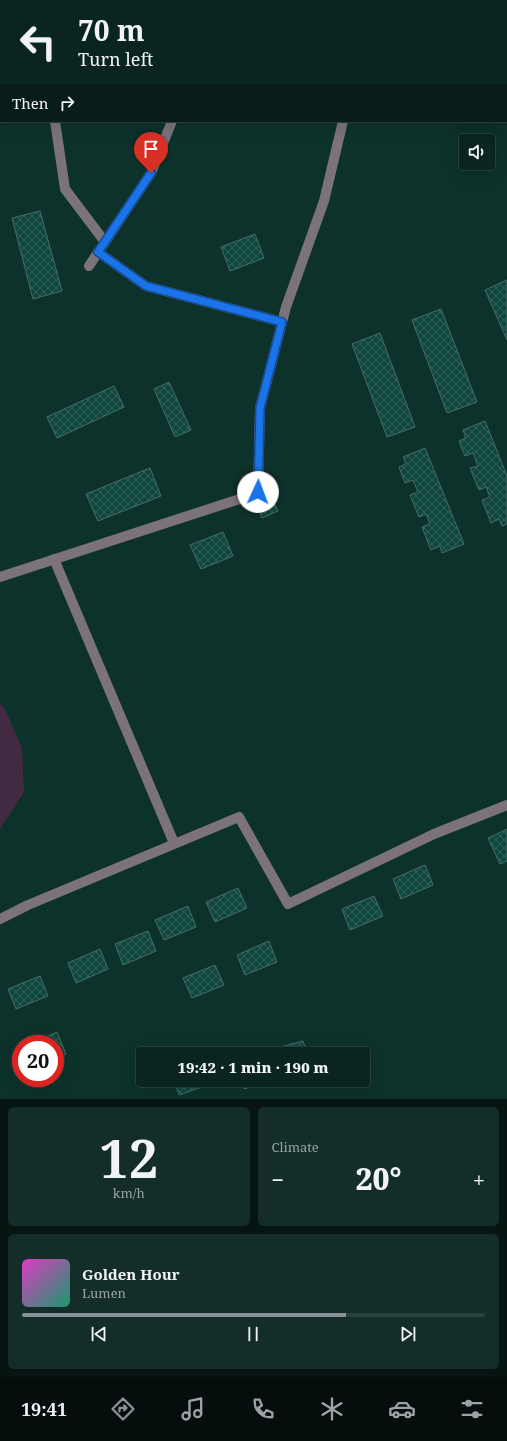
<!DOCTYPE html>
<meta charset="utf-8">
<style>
:root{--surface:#0a2520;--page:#132d29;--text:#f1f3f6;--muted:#99a5a5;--line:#2a423e;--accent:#8c9099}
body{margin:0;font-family:"Noto Serif",serif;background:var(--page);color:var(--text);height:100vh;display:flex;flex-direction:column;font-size:15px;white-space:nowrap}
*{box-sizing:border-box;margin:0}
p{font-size:13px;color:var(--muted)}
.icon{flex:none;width:22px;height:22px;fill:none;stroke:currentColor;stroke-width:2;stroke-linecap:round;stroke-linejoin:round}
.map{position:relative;height:1099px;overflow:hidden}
.panel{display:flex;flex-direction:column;gap:8px;padding:8px;background:#061412;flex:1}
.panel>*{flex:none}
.hud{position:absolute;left:0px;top:0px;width:507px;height:122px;box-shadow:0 4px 16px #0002,0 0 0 1px var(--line);background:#0a2520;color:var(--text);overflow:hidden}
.buttons{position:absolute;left:459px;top:134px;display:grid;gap:8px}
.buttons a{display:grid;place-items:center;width:36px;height:36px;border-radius:4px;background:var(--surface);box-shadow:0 4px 16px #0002,0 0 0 1px var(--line);font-size:20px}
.speed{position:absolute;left:12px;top:1035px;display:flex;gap:8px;font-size:20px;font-weight:700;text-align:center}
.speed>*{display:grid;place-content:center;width:52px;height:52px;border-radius:50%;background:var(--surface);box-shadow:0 4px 16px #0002,0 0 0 1px var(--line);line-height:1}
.speed .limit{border:6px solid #d22;background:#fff;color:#111}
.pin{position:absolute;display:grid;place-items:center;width:34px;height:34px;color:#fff;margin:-41px -17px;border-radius:50% 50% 50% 0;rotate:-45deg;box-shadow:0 0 4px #0007}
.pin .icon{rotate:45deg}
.me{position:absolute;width:44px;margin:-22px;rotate:2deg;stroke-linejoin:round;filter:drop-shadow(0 0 3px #0008)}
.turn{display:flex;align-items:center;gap:14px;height:84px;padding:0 12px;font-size:18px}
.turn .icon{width:52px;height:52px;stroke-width:2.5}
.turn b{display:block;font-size:28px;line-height:34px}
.then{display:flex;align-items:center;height:38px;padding:0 12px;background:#0003;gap:8px;font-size:15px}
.big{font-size:30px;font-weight:800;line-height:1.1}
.panel .card{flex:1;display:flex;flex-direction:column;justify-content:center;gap:6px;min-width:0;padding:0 14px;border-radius:6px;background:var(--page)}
.panel .dial{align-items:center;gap:0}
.dial b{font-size:52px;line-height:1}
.song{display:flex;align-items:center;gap:12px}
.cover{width:48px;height:48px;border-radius:6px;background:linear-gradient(135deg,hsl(310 70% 55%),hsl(160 70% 35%))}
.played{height:4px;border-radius:2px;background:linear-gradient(90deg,var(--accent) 70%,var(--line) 70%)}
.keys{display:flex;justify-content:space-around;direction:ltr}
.heat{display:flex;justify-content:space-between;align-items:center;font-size:22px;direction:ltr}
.panel .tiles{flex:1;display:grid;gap:8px;grid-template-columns:1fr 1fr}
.card:last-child{grid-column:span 2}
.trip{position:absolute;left:136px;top:1047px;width:234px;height:40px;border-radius:4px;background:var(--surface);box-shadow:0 4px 16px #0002,0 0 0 1px var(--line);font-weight:800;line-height:40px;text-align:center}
.dock{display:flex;height:64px;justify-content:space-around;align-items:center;background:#040f0d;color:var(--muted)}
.dock .icon{width:28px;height:28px}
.dock .on{color:var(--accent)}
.dock b{font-size:18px;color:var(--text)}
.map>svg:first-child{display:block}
.green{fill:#422b42}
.building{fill:url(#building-cross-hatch);stroke:#496c65}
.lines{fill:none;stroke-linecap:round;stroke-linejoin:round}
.minor{stroke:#7c727c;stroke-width:10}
.route-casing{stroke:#114b97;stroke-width:10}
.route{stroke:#1a73e8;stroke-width:7}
</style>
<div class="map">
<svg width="507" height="1099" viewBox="0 0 507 1099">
<defs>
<pattern id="building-cross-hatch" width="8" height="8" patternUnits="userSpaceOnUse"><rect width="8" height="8" fill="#0f473f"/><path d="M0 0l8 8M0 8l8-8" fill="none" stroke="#31615a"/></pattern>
</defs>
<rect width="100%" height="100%" fill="#0d312b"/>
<polygon class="green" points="0,704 5,709 22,748 24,792 0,829"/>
<g class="building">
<polygon points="40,211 62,291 33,299 12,218"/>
<polygon points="255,234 264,258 230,271 221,247"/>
<polygon points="507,280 507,340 485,290"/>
<polygon points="441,309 477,402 447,413 412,320"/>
<polygon points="380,333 415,427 387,437 352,344"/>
<polygon points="169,382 191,430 175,437 154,389"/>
<polygon points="114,386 124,407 57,438 47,417"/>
<polygon points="485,421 507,476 507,524 502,526 499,519 491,523 482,500 490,497 486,487 479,490 470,468 478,466 473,453 465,456 459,441 466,438 463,430"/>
<polygon points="425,448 464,544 442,553 440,546 431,550 422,527 430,524 426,514 419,517 410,495 418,492 413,480 405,483 399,467 406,464 403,457"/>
<polygon points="150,468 161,496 98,521 86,494"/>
<polygon points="272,499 278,511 262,518 257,505"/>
<polygon points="223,532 233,556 201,569 190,545"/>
<polygon points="507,829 507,861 500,864 488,838"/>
<polygon points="425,865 433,885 401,899 393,879"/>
<polygon points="238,888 247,908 215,922 206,902"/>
<polygon points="374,896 383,916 350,930 342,909"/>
<polygon points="188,906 196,927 164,940 155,920"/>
<polygon points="148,931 156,951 123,965 115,944"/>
<polygon points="269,941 277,962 245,975 237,955"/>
<polygon points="100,949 108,969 76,983 68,963"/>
<polygon points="215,965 224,985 192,998 183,978"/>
<polygon points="40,976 48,996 16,1009 8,989"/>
<polygon points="57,1032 66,1054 55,1059 55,1044 30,1044"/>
<polygon points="303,1041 307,1054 287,1054 284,1046"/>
<polygon points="193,1050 195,1054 179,1054"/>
<polygon points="174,1080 203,1080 205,1086 179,1095"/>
<polygon points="241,1080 270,1080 244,1089"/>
</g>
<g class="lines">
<g class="minor">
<polyline points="36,0 36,1"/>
<polyline points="327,0 328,1"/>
<polyline points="232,1 233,0"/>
<polyline points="486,1 487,0"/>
<polyline points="55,121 65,189 105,242"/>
<polyline points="98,252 146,286 282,322"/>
<polyline points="89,266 151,173 172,121"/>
<polyline points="54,559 174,843"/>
<polyline points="0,577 258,493 260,408 286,307 324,201 343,121"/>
<polyline points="0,919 28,905 239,817 288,904 434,834 507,805"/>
</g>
</g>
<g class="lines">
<defs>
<polyline id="route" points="151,173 98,252 146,286 282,322 260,408 258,492"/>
</defs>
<use href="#route" class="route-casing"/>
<use href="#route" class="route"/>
</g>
</svg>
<div class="buttons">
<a><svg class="icon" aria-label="sound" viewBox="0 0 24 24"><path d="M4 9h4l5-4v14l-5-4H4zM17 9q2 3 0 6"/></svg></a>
</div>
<div class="speed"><div class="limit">20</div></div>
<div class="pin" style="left:151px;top:173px;background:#d93025"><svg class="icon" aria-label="arrive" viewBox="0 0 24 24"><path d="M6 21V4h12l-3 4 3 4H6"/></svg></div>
<svg class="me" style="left:258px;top:492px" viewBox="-20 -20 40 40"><circle r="19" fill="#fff"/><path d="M0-13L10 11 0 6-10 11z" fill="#1a73e8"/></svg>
<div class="trip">19:42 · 1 min · 190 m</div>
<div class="hud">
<div class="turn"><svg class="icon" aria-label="left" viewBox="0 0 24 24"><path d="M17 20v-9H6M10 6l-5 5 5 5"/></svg><div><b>70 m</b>Turn left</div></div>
<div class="then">Then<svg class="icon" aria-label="right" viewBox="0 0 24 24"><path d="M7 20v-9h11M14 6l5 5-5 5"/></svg></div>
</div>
</div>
<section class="panel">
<div class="tiles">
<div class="card dial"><b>12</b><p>km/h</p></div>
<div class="card"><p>Climate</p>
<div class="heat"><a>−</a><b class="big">20°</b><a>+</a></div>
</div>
<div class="card">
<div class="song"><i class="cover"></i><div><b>Golden Hour</b><p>Lumen</p></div></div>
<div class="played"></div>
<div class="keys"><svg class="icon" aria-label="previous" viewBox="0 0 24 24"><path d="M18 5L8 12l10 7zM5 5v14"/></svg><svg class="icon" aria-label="pause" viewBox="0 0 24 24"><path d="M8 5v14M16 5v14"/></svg><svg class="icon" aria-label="next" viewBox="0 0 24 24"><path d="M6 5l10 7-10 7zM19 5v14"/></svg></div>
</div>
</div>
</section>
<nav class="dock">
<b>19:41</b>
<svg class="icon on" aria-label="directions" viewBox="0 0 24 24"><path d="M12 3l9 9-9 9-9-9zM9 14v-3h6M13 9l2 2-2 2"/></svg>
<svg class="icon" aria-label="music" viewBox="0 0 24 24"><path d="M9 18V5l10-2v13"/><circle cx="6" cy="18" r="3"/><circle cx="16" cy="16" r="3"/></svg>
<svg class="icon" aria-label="phone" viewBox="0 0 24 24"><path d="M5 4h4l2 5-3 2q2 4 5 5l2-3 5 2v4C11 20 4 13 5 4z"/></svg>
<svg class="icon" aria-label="climate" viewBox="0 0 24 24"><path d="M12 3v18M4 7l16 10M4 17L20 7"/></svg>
<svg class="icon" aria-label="car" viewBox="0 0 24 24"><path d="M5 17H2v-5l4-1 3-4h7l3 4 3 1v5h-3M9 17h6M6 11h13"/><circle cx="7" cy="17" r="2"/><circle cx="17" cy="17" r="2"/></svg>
<svg class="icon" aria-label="filters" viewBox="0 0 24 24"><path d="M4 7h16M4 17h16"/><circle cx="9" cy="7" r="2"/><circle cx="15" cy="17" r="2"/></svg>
</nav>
